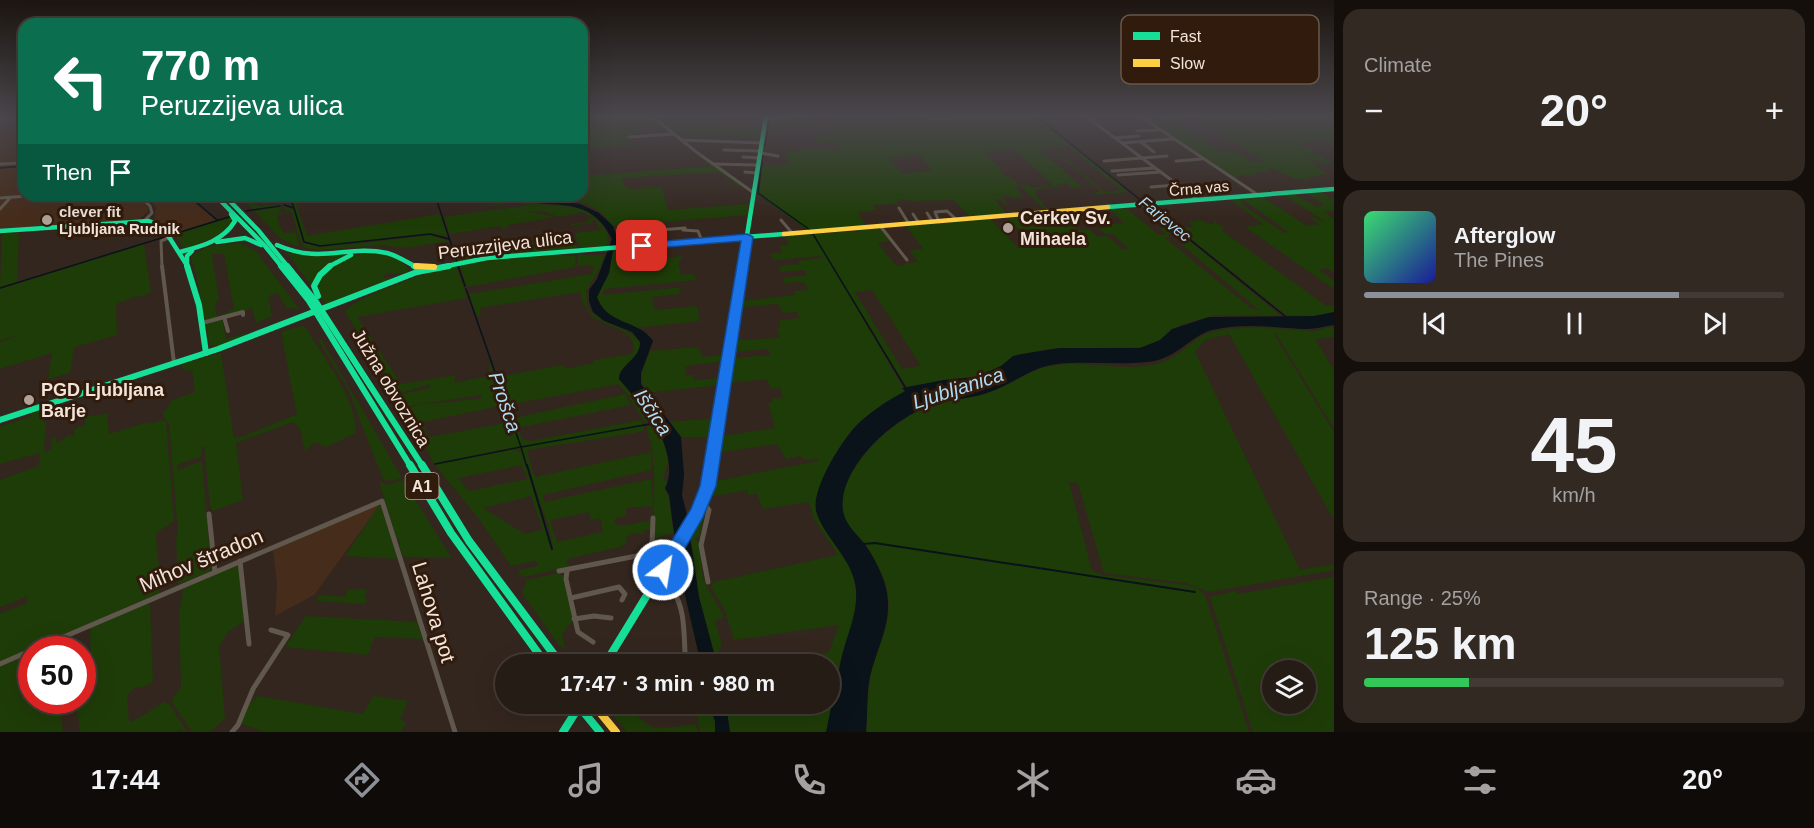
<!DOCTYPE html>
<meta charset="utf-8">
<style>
:root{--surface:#261c16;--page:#322923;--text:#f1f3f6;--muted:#a4a1a1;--line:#423a35;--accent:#8c9099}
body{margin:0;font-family:Helvetica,sans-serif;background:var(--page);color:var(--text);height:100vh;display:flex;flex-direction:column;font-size:22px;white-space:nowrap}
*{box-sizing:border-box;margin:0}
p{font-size:20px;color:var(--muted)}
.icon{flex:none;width:33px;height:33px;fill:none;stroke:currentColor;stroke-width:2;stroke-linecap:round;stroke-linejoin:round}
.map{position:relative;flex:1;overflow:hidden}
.details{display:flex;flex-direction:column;gap:9px;padding:9px;background:#150f0c;width:480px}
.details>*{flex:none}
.banner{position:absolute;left:18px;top:18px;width:570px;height:183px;border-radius:18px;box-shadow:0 6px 24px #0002,0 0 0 2px var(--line);background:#0b6e4f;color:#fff;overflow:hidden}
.controls{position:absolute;left:1262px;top:660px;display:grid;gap:12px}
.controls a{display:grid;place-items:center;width:54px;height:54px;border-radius:50%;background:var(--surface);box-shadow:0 6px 24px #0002,0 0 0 2px var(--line);font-size:30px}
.speed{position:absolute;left:18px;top:636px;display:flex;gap:12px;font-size:30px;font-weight:700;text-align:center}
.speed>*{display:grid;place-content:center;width:78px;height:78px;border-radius:50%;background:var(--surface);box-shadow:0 6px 24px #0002,0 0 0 2px var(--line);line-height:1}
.speed .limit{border:9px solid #d22;background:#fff;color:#111}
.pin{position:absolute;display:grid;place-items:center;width:51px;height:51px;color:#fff;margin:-26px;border-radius:12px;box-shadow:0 3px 9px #0006}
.me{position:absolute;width:66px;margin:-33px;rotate:31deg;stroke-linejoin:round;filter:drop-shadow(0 0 4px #0008)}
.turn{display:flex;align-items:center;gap:21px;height:126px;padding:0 24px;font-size:27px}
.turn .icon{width:78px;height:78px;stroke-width:2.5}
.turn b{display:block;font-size:42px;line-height:51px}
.then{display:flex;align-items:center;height:57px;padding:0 24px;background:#0003;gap:12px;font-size:22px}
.big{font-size:45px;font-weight:700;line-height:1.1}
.details .tile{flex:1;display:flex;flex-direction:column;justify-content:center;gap:9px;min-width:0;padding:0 21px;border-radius:18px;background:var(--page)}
.details .dial{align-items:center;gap:0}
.dial b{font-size:78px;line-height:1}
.song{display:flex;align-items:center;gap:18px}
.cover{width:72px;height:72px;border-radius:9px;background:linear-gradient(135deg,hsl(140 70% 55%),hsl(240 70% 35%))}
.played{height:6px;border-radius:3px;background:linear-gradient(90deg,var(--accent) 75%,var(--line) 75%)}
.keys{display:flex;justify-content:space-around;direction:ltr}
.heat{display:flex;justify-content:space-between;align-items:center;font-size:33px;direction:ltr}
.charge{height:9px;border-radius:4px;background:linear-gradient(90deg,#34c759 25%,var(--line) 0)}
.trip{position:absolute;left:495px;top:654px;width:345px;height:60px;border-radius:30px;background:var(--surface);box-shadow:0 6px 24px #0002,0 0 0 2px var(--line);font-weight:700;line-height:60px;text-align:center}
.tab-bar{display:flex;height:96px;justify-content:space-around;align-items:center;background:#0f0b09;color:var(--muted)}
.tab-bar .icon{width:42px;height:42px}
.tab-bar .active{color:var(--accent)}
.tab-bar b{font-size:27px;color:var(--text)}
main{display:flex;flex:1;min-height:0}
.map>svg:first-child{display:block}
.built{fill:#462c1a}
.green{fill:#1e3c08;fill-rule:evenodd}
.water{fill:#091319}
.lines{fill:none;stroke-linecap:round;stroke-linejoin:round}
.stream-far1{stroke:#091319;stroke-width:1.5}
.stream{stroke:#091319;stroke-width:2}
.street-far2{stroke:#60574d;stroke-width:3}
.street-far1{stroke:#60574d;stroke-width:4}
.street{stroke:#60574d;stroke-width:5}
.fast-far2{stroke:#16e098;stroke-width:4.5}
.fast-far1{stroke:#16e098;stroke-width:6}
.fast{stroke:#16e098;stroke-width:8}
.slow-far2{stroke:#ffcf43;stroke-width:4.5}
.slow-far1{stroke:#ffcf43;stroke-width:6}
.slow{stroke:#ffcf43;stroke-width:8}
.route{fill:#1a73e8;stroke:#114b97;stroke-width:1.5}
.poi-dot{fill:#b0a298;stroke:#301b0c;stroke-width:2}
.labels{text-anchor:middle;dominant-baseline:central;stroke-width:6;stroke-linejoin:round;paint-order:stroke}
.far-street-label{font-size:15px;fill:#f3e4da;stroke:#301b0c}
.far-poi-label{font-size:15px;font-weight:bold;fill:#f3e4da;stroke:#301b0c;text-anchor:start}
.far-water-label{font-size:16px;font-style:italic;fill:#aedaf6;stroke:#301b0c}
.shield{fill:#301b0c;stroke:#b8a89c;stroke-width:1.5}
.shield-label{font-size:16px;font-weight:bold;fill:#f3e4da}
.poi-label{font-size:18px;font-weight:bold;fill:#f3e4da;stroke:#301b0c;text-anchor:start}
.street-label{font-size:18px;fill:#f3e4da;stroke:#301b0c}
.water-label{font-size:20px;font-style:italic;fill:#aedaf6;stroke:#301b0c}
.near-street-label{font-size:21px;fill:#f3e4da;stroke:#301b0c}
.key{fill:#301b0c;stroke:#6a574a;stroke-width:1.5}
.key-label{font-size:16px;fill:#f3e4da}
</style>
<main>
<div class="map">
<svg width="1334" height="732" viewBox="0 0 1334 732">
<rect width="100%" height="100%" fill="#33261e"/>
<g class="built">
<polygon points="0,116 24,116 24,195 136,195 148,207 148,212 139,219 0,229"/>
<polygon points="144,195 184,195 216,220 173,234 166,225 154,221 156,207"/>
<polygon points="385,498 314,595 275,616 277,584 273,549"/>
</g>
<g class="green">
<polygon points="582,116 650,116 672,133 659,127 631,129 633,133 639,131 640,136 627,138 630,143 638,145 582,148"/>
<path d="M973 116H1035L1128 192 1091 195 1100 191 1052 149H1055L1104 192 1121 190 1068 146 1038 148 1083 188H1073L1067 183 1057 184 1059 187 1035 190V194L1049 211 1045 210 1022 187 1014 185 1024 198 1019 196 1013 199 1010 196H1002L1007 203H1004L1000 199 995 200 1007 214 970 217 954 200 912 201 901 199 896 204 873 205 876 210 858 212 866 226 807 230 757 194H759L762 166 789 164 785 151 837 147 838 142 819 143 814 138 817 135H823L821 132 836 131 834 125ZM1014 149 1054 186 1032 187 1029 185H1020L1011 177H1006L1000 170 1002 169 983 152ZM920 155 932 171 901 173 889 158Z"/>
<path d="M1154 116H1334V147L1321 140 1299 143 1333 163 1323 164 1304 156 1327 174 1310 177 1309 180C1302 180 1294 179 1288 176 1280 173 1277 168 1268 168L1270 171 1254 172 1259 176 1236 175 1240 178 1234 179 1150 122 1159 121 1168 126ZM1197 119 1264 161H1251L1235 151 1222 152 1176 121Z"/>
<polygon points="803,119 805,123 823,122 825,126 770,129 768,127 769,121"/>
<polygon points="661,122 760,127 760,138 676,133"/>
<path d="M686 145 742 186H738L719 172 622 178 625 187 632 189 662 187 668 210 749 204 748 215 613 226C586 186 549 209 517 195H582V176L711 166Z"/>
<polygon points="1321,192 1334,200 1334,210 1324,212 1334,219 1334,273 1327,268 1319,270 1334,281 1334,289 1245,227 1263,224 1230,199 1239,199 1245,203 1241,204 1284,233 1288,232 1241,198 1263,197 1307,226 1319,224 1309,217 1312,217 1326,222 1283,195 1294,194 1317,207 1324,205 1307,193"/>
<polygon points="238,195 282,195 260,202 255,196 250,198 258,206 282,204 276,206 281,206 281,210 278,213 289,212 277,216 279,224 284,233 296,232 299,246 295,246 280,238 253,210 256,208 253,209"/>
<polygon points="290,195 327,195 293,201 296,203 307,236 440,214 448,236 430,233 332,247 431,235 449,241 405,248 382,245 319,250 305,248 301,243 292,213 282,208 283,206 294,210 303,242 320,247 327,247 305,241"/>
<path d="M455 195 485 201 492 205 508 201 501 195C510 195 519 201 528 203 559 209 586 197 605 230 610 237 610 240 606 247L580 248 575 233 601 230 595 220 591 221V223L572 226 571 224 589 222 588 219 593 218 583 212 558 217 545 212 526 211 555 217 508 225V228L503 229 501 226 450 234 444 217 498 209 525 212 501 209 530 205 517 202 493 206Z"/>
<path d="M1126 208 1159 235 1167 234 1159 228 1170 225 1281 316 1221 315 1204 318 1180 325 1161 342 1145 347 1046 349 1011 358 1001 366 976 377 944 380 909 388 905 385 815 236 905 391 854 428 831 461 816 499 815 507 818 517 851 569 856 588V605L851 631 841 658 827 732H730L726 704H830V664H782L829 652 839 625 734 640 725 611 711 587 714 582 838 555 814 519 809 502 763 509 757 494 748 495V490L714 496 716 481 818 461 817 458 805 460 800 456 786 459 777 444 722 452 720 449 722 436 775 428 768 403 773 402 772 399 783 397 780 388 771 389 767 379 730 383 734 358 771 355 768 349 734 352 738 346 735 345 736 340 780 338 777 328 781 327 779 320 800 318 797 312 783 313 778 304 743 307 742 301 795 295 794 291 808 290 804 282 784 283 783 278 807 275 805 270 781 272 779 266 799 264 798 261 823 258 822 256 773 260 771 253H782L780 246H789L785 236 809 234 813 239 811 234 855 231 859 234 858 230 881 228 889 241 878 243 896 266 906 265V263L918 262 910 250 923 249 906 226 990 219 1018 248 1035 246 1008 218 1061 213 1078 230 1089 229 1098 237 1107 236 1123 249H1129L1113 234H1105L1098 229 1106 228 1103 224 1124 223 1109 209ZM1172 233 1185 243 1181 244 1260 311 1251 308 1165 238 1170 237 1168 234ZM872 290 921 366H920L902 369 855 292Z"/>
<polygon points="231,217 231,223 222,234 188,248 183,247 174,234"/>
<polygon points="1212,219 1225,229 1221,230 1325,305 1334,306 1334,312 1314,316 1286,315 1177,228 1194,227 1189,222 1199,220 1213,225 1214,223"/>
<polygon points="19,233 17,282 0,287 2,234"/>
<polygon points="573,234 577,247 571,250 458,261 456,254"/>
<polygon points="240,243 256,251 299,309 287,308 278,293 268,296 272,316 256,323 252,308 221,317 221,315 234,309 224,254 212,254 219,300 215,303 217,318 204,321 198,284 191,256 210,246"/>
<polygon points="144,244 151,293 135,298 133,293 132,298 116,304 117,335 74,347 70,373 48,379 52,353 0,369 0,342 20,335 0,340 0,289"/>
<polygon points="639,248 645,252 654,252 650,256 625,258 626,265 655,263 654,259 662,260 680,256 683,258 678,262 681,275 694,274 696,280 605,289 602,295 683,287 679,290 679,294 651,297 655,310 697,306 700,321 635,328 611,317 602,309 597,297 609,273 613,250"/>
<polygon points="286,252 292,254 353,253 337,260 311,285"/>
<path d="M369 253C382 253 402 258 409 270 400 277 393 271 383 275L384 278 397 276 326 304C322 299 317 294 317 287 316 266 352 255 369 253Z"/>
<polygon points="554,254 575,256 575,267 467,287 459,264 469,262"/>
<path d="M578 255H604L601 266 586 291 588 309C603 324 626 325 640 342 641 359 620 364 619 379L636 399 650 421 645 423 626 392 618 384 508 405 514 418 625 394 631 405 518 428 522 439 531 441 641 420 645 430 635 433 527 450 532 470 536 477 652 452 651 470 543 495 544 502 651 479 653 505 651 518V506L626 508V516L616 518 614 524C627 528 639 521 651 521V530H644V534L631 533V535L627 536 626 543 620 547 567 559V567L524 577 518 574 520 570 538 566V563L535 561 511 566 479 519 435 465 512 449 521 452 553 549 550 531 522 450 510 448 434 464 407 410 417 405 477 399 482 398 481 395 409 406 404 405 398 395 430 388V384L397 394 345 312C354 297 434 270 456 265L467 298 357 317 401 384 456 375 454 383 488 376 490 363 497 385V377L563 365 565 369 569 368 595 363 594 360 632 354C642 329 603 327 591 315 585 309 582 300 580 292L480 308 481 315 477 316 469 294 592 274 594 265 577 266ZM500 406 505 423 431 437 428 436 423 422ZM522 465 527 479 469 491 458 478ZM531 496 543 530 525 534 483 508ZM589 512 590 520 600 518 603 532 557 542 550 520Z"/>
<polygon points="222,318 226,339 243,334 248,335 219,346 210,345 205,324"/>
<path d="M302 326 306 328C325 361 355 395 356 433L326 447 314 442 305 451 300 429 293 422 236 443 243 500 213 511 210 506 204 446 201 447 202 456 177 465 178 470 202 461 211 567 209 572 178 584 176 538 178 534 169 424 164 418 163 412 169 407 170 401 195 392 192 370 183 371 182 364 221 353 234 438 241 437 297 414 281 332Z"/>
<path d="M1325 328H1334V337L1315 339 1334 370V428L1276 334 1279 333H1273L1334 432V520L1229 334 1205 340 1195 352 1300 570 1334 564V570L1209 592 1186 583 1104 573 1078 483 1069 482 1092 571 1103 575 1185 585 1197 588 1205 595 1249 732H866C868 712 867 689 872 669 879 643 892 623 888 595 885 576 874 556 863 542 851 528 840 520 843 499 847 460 899 416 933 404 951 399 969 399 986 393 1012 385 1030 368 1057 365 1089 361 1125 372 1156 364 1175 360 1187 345 1202 336 1230 322 1283 330 1315 331Z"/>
<polygon points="321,339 402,478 389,481 383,479 348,389 318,340"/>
<path d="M699 347 702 357 726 355 725 361 685 366V375H693V380L722 378 721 385 647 393C636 375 644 369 650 351Z"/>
<path d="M48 408 54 411 43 416V421L46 423 44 452 51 450V440L56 436 57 444 69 435 74 437V430L86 424 84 419 81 420V418C89 415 98 416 107 413L109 434 148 422 150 424 163 420 166 422 174 521 156 533C156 545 162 586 159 593L0 662V614L27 603 28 596 0 607V480L39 466 40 453 0 464V427L30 417 32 413Z"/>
<polygon points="715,418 713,437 681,437 670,422"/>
<path d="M650 426 659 429 669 458 663 480 668 482 665 490C674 502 668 520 675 532L674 535 673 533 654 539C652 504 659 459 646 427Z"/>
<polygon points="403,480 451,557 449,558 404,557 399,547 400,540 396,539 379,481 387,485"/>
<polygon points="380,504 398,559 345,556"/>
<polygon points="706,510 699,537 696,538 696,541 699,542 703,579 724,617 715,621 722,645 719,651 714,654 699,597 690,536"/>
<polygon points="235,565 239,569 244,617 243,622 228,632 219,647 225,719 209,732 192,732 171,701 181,687 179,612 184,587"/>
<polygon points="558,573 563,576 573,620 562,634 565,650 558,644 522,593 527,580"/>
<path d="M1334 577V732H1253L1210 597 1236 591 1238 594ZM1272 670H1305V704H1272Z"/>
<polygon points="348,589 367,590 364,598 368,600 365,604 316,601 319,595 345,597"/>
<polygon points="148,603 150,604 153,682 142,688 135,687 127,696 129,721 132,722 164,702 169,704 187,732 180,730 177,732 80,732 76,701 82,700 83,666 91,662 90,627"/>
<polygon points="306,616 417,622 423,639 374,637 368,655 285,647"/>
<polygon points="23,656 24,677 26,680 31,677 32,700 60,701 63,732 0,732 0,666"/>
<polygon points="258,696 363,714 373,696 408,701 400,720 406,722 401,732 265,732 242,724 241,720 251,702"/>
<path d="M604 704H624C653 730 649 732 693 724L696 725 698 732H627Z"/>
<polygon points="694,704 708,704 715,721 715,732 700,732"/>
</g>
<g class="water">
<path d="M506 195H516L532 200H552L580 204 599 213 613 226 618 241 613 250 609 273 597 297C607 326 639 319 653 341L641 373V384L681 437 684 475 682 495 687 515 684 525 690 536 699 597 717 664H701L680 574 682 568 676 548 669 495 665 488C675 470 665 447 659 429L652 426 636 399 619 379C619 365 641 359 640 342L632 332 604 321 593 312 589 301V290L597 279 612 239C588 189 547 214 506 195Z"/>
<path d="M1334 312V325C1325 326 1316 329 1307 329 1277 328 1242 322 1212 330 1190 336 1177 359 1148 362 1118 365 1088 361 1057 364 1031 367 1012 385 987 393 970 399 951 399 934 404 897 416 849 458 843 498 840 519 851 528 863 542 872 553 879 568 884 581 895 615 881 638 872 669 866 688 868 712 866 732H826C831 708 836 684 841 660 846 636 858 615 856 590 854 560 826 540 817 514 809 492 840 444 854 428 866 415 886 401 902 393L905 391 902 388 944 380 976 377 1001 366 1013 356 1022 354 1059 348H1140L1160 340 1172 329 1209 317 1314 316Z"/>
<polygon points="708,704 726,704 730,732 715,732 715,721"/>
</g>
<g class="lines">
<g class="stream-far1">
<polyline points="1036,116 1143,202"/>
<polyline points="767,133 769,121"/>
<polyline points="766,139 767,135"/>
<polyline points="765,146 766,140"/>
<polyline points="763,154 758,193 810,230"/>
<polyline points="0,168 24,166"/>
<polyline points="188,195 217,220"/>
<polyline points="289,195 294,208"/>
<polyline points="435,195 457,262"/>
<polyline points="284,205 294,208 304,242 320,246 430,234 449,239"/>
<polyline points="1147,205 1286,317"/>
<polyline points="246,211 280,206"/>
<polyline points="813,234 905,387"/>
<polyline points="458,266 465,286"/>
<polyline points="0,288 229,217"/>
<polyline points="466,289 521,447 650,424"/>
<polyline points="435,464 521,447 527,467"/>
</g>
<g class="stream">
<polyline points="527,465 552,549"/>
<polyline points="863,544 875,543 1195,592"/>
</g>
<g class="street-far2">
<polyline points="652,116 695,151 754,193"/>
<polyline points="1085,116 1122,143"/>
<polyline points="1140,116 1258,195"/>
<polyline points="766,119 803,116"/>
<polyline points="1137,131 1158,130"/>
<polyline points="629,137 674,134"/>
<polyline points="1115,138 1139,136"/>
<polyline points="1173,139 1122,143 1198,200"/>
<polyline points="682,140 762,143"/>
<polyline points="1141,142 1154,152"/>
<polyline points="724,150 761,151"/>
<polyline points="760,153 778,156"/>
<polyline points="743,157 760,158"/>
<polyline points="1104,161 1167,156"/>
<polyline points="1176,161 1201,159"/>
<polyline points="0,164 24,163"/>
<polyline points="714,164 758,165"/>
<polyline points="1112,171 1154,168"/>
<polyline points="745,172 757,173"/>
<polyline points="1118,175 1160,172"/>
<polyline points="1151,187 1176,185"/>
<polyline points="138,195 150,206 152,213 144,221"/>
<polyline points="0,198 41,195"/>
<polyline points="899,208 909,224"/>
<polyline points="0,209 10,198"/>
<polyline points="927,213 933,222"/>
<polyline points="913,214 919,223"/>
<polyline points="781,220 793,234"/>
<polyline points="939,222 935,212 947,211 957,220"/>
<polyline points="881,227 907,260"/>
<polyline points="683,230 698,231 702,241"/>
<polyline points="621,233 685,228"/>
<polyline points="162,267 161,241 171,237"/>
</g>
<g class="street-far1">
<polyline points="162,266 174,363"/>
<polyline points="224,317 228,331"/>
<polyline points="202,323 243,312 243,315"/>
</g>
<g class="street">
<polyline points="702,502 709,510 701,545 708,582"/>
<polyline points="209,514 215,572"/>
<path d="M653 518 651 573C658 578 668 583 673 591 687 611 683 641 686 664"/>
<polyline points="240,561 249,644"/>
<polyline points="559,571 652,553"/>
<polyline points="567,571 566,579 578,632 593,642"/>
<polyline points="571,598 619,587 625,594 622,600"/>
<polyline points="574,619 594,616 611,618"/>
<polyline points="33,650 382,501 455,732"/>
<polyline points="0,664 32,650"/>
<polyline points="232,732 238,725 253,689 288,635 271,630"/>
</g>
<g class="fast-far2">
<polyline points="215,195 265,246 282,267"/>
<polyline points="224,195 258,230 288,267"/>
<polyline points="1108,207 1334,189"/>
<polyline points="0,231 149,221 162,226 188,267"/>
<polyline points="217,242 245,238 261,245"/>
<path d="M277 245C322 265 347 244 387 253 398 256 407 262 416 267"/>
<path d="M180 252C202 246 223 241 235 221L231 214"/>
<polyline points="187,265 187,256 192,251"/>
<polyline points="328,267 351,255"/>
<polyline points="442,267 487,258 784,234"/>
<polyline points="742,267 766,116"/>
</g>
<g class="fast-far1">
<polyline points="187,266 199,305 206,353"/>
<polyline points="281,266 309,301 411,467"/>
<polyline points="287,266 316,302 423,467"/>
<polyline points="414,266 418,268 417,272"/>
<polyline points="318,296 314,286 320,275 330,266"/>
<polyline points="0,420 218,349 417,272 449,266"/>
<polyline points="711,467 743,266"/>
</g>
<g class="fast">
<polyline points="410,465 451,533 546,664"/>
<polyline points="422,465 469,541 561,664"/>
<polyline points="605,664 688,528 708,486 711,465"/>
<polyline points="577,704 600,732"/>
<polyline points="563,732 580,705"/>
</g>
<g class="slow-far2">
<polyline points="784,234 1108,207"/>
<polyline points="416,266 434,267"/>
</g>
<polyline class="slow-far1" points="416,266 434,267"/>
<polyline class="slow" points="593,704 616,732"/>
</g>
<linearGradient id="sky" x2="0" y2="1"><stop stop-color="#1c1510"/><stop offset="0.53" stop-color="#4a474c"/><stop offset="1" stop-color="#4a474c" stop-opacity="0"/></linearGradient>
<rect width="1334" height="219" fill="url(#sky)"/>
<polygon class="route" points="747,234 753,237 716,486 703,517 669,576 663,578 657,576 654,570 691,509 700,486 741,241 642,249 636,246 642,243"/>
<g class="poi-dot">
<circle cx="47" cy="220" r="6"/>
<circle cx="1008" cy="228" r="6"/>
<circle cx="29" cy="400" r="6"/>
</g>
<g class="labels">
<g class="far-street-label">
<text transform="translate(1199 188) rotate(-5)">Črna vas</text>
</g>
<g class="far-poi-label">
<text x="59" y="211">clever fit<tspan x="59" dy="17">Ljubljana Rudnik</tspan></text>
</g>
<g class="far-water-label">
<text transform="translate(1165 219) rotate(39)">Farjevec</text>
</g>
<rect class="shield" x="405.5" y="473" width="33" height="26" rx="4.5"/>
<g class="shield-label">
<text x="422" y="486">A1</text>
</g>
<g class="poi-label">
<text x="1020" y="218">Cerkev Sv.<tspan x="1020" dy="21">Mihaela</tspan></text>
<text x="41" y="390">PGD Ljubljana<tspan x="41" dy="21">Barje</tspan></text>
</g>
<g class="street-label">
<text transform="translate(505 245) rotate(-7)">Peruzzijeva ulica</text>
<text transform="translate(391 388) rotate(59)">Južna obvoznica</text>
</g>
<g class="water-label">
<text transform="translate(958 388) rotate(-18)">Ljubljanica</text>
<text transform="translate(505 402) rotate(71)">Prošca</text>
<text transform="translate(653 412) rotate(56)">Iščica</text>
</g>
<g class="near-street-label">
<text transform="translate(201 560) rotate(-23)">Mihov štradon</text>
<text transform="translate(434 612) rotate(73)">Lahova pot</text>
</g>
</g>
<rect x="1121" y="15" width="198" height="69" rx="9" class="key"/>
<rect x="1133" y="32" width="27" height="8" fill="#16e098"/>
<rect x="1133" y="59" width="27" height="8" fill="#ffcf43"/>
<g class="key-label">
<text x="1170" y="42">Fast</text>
<text x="1170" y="69">Slow</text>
</g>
</svg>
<div class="controls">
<a><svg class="icon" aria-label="layers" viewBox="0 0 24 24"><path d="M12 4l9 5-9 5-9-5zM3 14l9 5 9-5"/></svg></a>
</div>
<div class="speed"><div class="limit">50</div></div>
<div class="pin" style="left:642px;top:246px;background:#d93025"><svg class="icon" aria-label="arrive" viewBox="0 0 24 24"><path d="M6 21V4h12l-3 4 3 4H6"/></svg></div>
<svg class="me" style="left:663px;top:570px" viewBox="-20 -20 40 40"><circle r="17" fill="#1a73e8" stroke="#fff" stroke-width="3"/><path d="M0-11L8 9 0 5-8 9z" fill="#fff"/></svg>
<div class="trip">17:47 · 3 min · 980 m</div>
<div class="banner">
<div class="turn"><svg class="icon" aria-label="left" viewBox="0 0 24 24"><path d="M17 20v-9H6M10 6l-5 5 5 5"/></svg><div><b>770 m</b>Peruzzijeva ulica</div></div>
<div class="then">Then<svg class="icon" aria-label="arrive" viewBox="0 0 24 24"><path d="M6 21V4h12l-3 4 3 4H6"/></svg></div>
</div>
</div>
<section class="details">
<div class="tile"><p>Climate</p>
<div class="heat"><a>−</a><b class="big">20°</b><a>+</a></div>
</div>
<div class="tile">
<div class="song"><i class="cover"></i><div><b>Afterglow</b><p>The Pines</p></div></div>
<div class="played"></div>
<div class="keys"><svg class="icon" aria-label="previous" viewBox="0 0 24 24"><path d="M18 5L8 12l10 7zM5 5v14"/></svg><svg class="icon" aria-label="pause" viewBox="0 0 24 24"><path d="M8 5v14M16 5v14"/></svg><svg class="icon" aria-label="next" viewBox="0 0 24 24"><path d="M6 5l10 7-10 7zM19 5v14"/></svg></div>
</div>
<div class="tile dial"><b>45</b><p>km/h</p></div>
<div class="tile"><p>Range · 25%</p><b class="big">125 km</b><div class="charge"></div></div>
</section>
</main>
<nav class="tab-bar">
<b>17:44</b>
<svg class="icon active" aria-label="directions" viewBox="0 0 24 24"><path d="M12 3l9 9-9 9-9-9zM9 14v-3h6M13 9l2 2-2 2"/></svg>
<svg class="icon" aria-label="music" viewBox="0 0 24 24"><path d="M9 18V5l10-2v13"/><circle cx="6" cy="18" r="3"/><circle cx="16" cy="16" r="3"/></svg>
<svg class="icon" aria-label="phone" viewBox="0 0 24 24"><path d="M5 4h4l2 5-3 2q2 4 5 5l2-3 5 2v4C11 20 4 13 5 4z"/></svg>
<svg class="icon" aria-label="climate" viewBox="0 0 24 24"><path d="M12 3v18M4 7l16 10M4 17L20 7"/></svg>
<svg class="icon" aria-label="car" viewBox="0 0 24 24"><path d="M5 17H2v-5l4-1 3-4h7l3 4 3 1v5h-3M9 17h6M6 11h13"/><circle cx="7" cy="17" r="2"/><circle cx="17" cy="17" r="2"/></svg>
<svg class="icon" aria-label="filters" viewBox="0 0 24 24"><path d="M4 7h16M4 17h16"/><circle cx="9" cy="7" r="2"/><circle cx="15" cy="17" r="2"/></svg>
<b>20°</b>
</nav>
